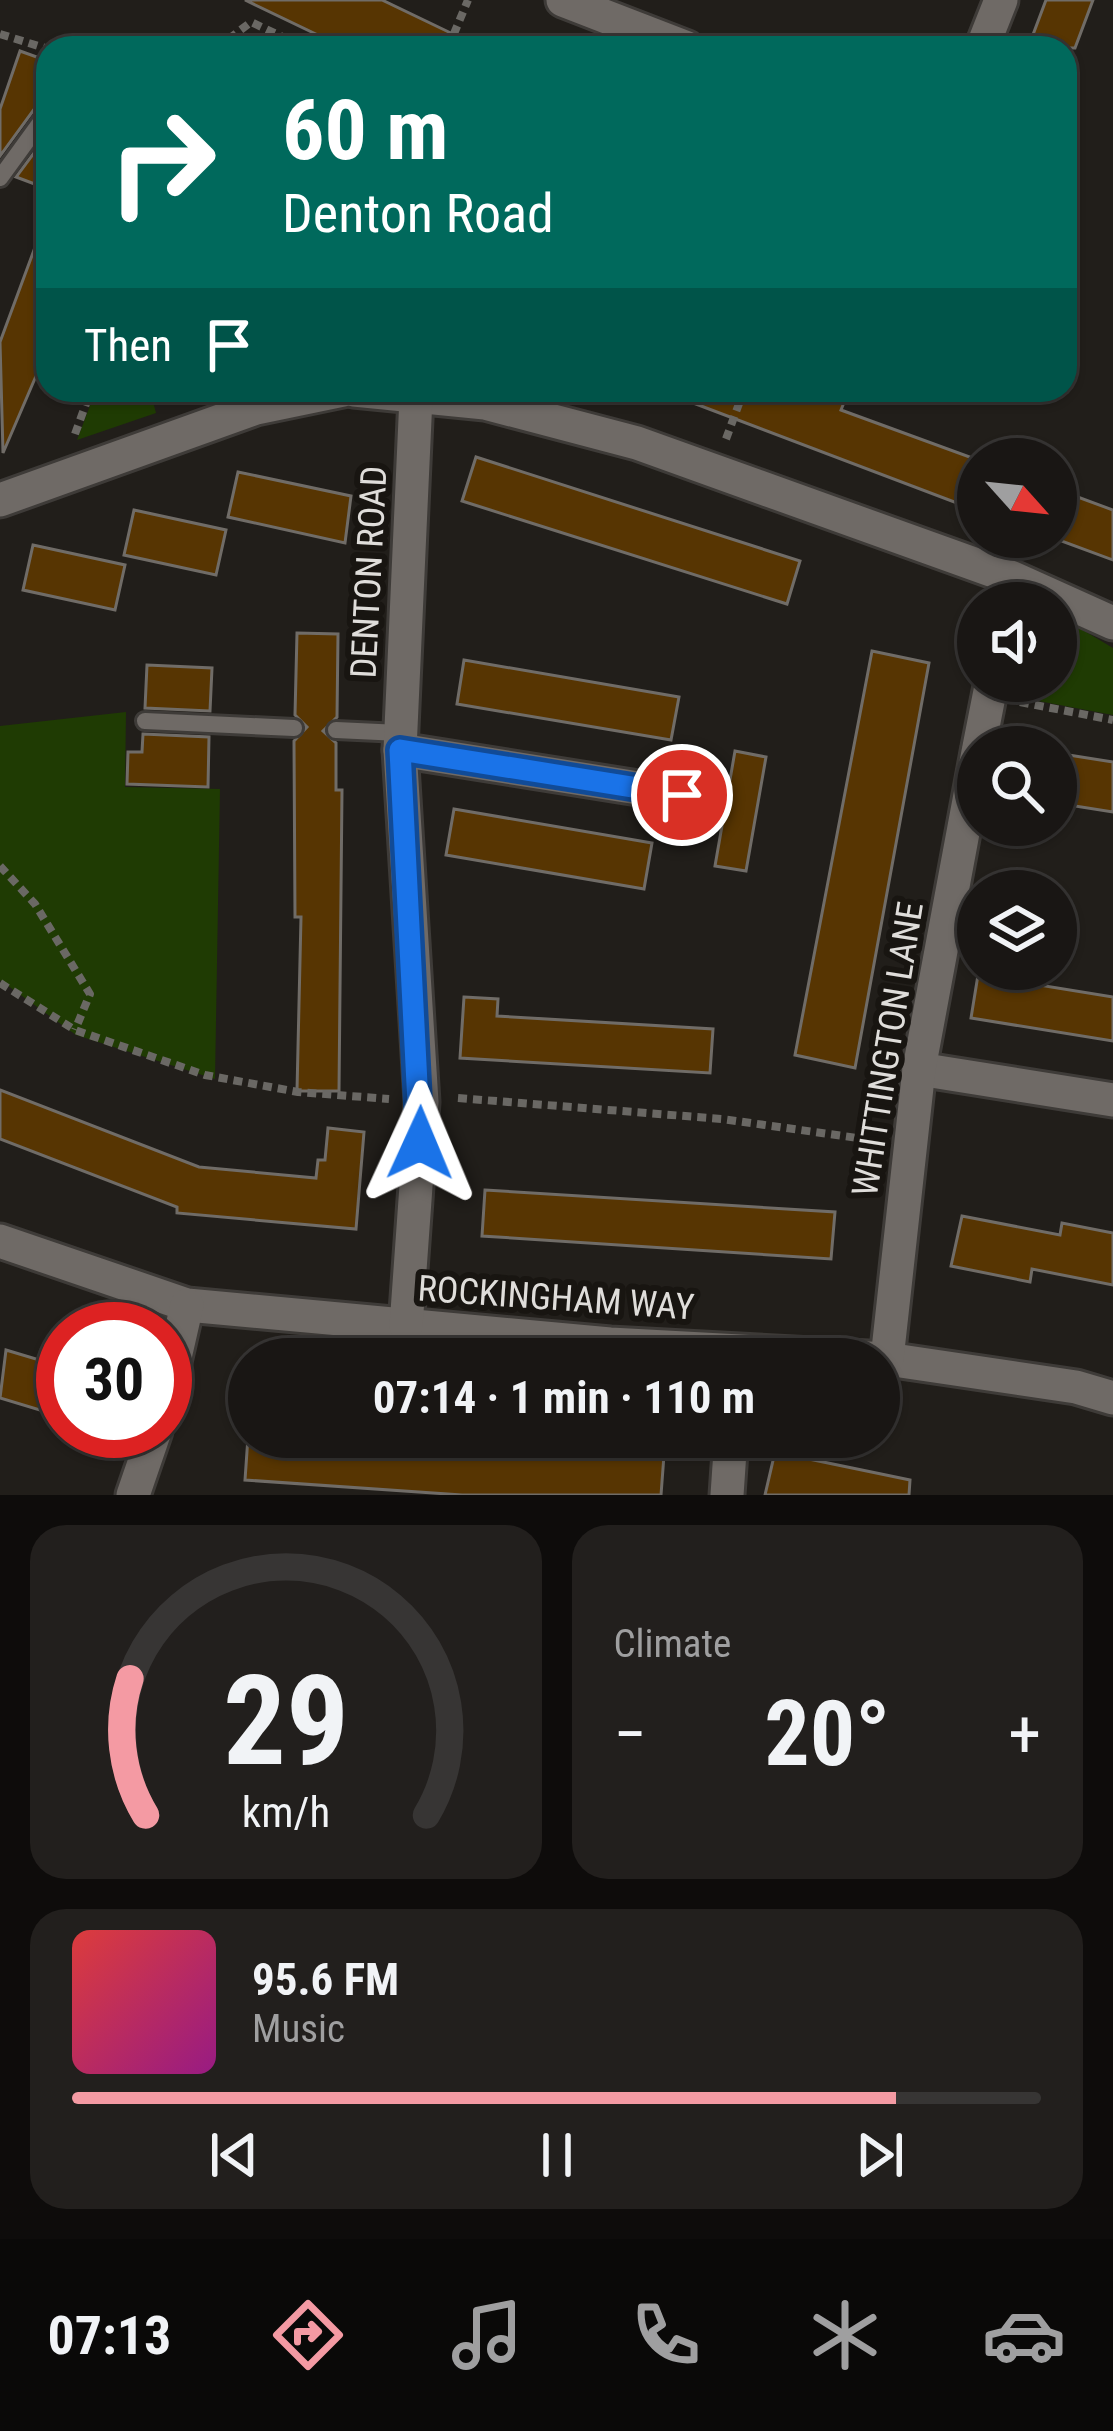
<!DOCTYPE html>
<meta charset="utf-8">
<style>
:root{--surface:#191614;--page:#221f1d;--text:#f1f3f6;--muted:#9f9fa0;--line:#373534;--accent:#f49aa3}
body{margin:0;font-family:"Roboto Condensed",sans-serif;background:var(--page);color:var(--text);height:100vh;display:flex;flex-direction:column;font-size:45px;white-space:nowrap}
*{box-sizing:border-box;margin:0}
p{font-size:39px;color:var(--muted)}
.icon{flex:none;width:66px;height:66px;fill:none;stroke:currentColor;stroke-width:2;stroke-linecap:round;stroke-linejoin:round}
.map{position:relative;height:1495px;overflow:hidden}
.side{display:flex;flex-direction:column;gap:30px;padding:30px;background:#0e0c0b;flex:1}
.side>*{flex:none}
.hud{position:absolute;left:36px;top:36px;width:1041px;height:366px;border-radius:36px;box-shadow:0 3px 9px #0004,0 0 0 3px var(--line);background:#00695c;color:#fff;overflow:hidden}
.needle{width:78px;rotate:117deg}
.controls{position:absolute;left:957px;top:438px;display:grid;gap:24px}
.controls a{display:grid;place-items:center;width:120px;height:120px;border-radius:50%;background:var(--surface);box-shadow:0 3px 9px #0004,0 0 0 3px var(--line);font-size:60px}
.speed{position:absolute;left:36px;top:1302px;display:flex;gap:24px;font-size:60px;font-weight:700;text-align:center}
.speed>*{display:grid;place-content:center;width:156px;height:156px;border-radius:50%;background:var(--surface);box-shadow:0 3px 9px #0004,0 0 0 3px var(--line);line-height:1}
.speed .limit{border:18px solid #d22;background:#fff;color:#111}
.pin{position:absolute;display:grid;place-items:center;width:102px;height:102px;color:#fff;margin:-51px;border:6px solid #fff;border-radius:50%;box-shadow:0 3px 12px #0007}
.me{position:absolute;width:132px;margin:-66px;rotate:1deg;stroke-linejoin:round;filter:drop-shadow(0 0 9px #0008)}
.turn{display:flex;align-items:center;gap:42px;height:252px;padding:0 48px;font-size:54px}
.turn .icon{width:156px;height:156px;stroke-width:2.5}
.turn b{display:block;font-size:84px;line-height:102px}
.then{display:flex;align-items:center;height:114px;padding:0 48px;background:#0003;gap:24px;font-size:45px}
.big{font-size:90px;font-weight:700;line-height:1.1}
.side .tile{flex:1;display:flex;flex-direction:column;justify-content:center;gap:18px;min-width:0;padding:0 42px;border-radius:36px;background:var(--page)}
.side .dial{align-items:center;gap:0}
.dial svg{height:312px;overflow:visible;fill:none;stroke:var(--line);stroke-width:7;stroke-linecap:round;text-anchor:middle}
.dial text{fill:var(--text);stroke:none}
.song{display:flex;align-items:center;gap:36px}
.cover{width:144px;height:144px;border-radius:18px;background:linear-gradient(135deg,hsl(0 70% 55%),hsl(310 70% 35%))}
.played{height:12px;border-radius:6px;background:linear-gradient(90deg,var(--accent) 85%,var(--line) 85%)}
.keys{display:flex;justify-content:space-around;direction:ltr}
.heat{display:flex;justify-content:space-between;align-items:center;font-size:66px;direction:ltr}
.side .tiles{flex:1;display:grid;gap:30px;grid-template-columns:1fr 1fr}
.tile:last-child{grid-column:span 2}
.trip{position:absolute;left:228px;top:1338px;width:672px;height:120px;border-radius:60px;background:var(--surface);box-shadow:0 3px 9px #0004,0 0 0 3px var(--line);font-weight:700;line-height:120px;text-align:center}
.tab-bar{display:flex;height:192px;justify-content:space-around;align-items:center;background:#0a0908;color:var(--muted)}
.tab-bar .icon{width:84px;height:84px}
.tab-bar .selected{color:var(--accent)}
.tab-bar b{font-size:54px;color:var(--text)}
.map>svg:first-child{display:block}
.green{fill:#1f3b03}
.building{fill:#573502;stroke:#706c67;stroke-width:3}
.lines{fill:none;stroke-linecap:round;stroke-linejoin:round}
.lane-casing{stroke:#3e3b38;stroke-width:22}
.street-casing{stroke:#3e3b38;stroke-width:39}
.path{stroke:#6a6864;stroke-width:8;stroke-dasharray:9 6;stroke-linecap:butt}
.lane{stroke:#6f6a66;stroke-width:16}
.street{stroke:#6f6a66;stroke-width:33}
.route-casing{stroke:#114b97;stroke-width:30}
.route{stroke:#1a73e8;stroke-width:21}
.labels{text-anchor:middle;dominant-baseline:central;stroke-width:12;stroke-linejoin:round;paint-order:stroke}
.street-label{font-size:36px;fill:#dfddda;stroke:#181511}
</style>
<div class="map">
<svg width="1113" height="1495" viewBox="0 0 1113 1495">
<rect width="100%" height="100%" fill="#211e1a"/>
<g class="green">
<polygon points="96,390 150,390 156,413 77,440"/>
<polygon points="1076,626 1113,648 1113,715 1017,697 1020,681 1056,681 1056,627"/>
<polygon points="126,712 125,787 220,789 215,1079 76,1035 0,980 0,726"/>
</g>
<g class="building">
<polygon points="245,0 382,0 482,48 345,48"/>
<polygon points="1046,0 1093,0 1075,48 1028,48"/>
<polygon points="20,51 48,61 48,99 38,104 0,156 0,109"/>
<polygon points="48,134 48,189 16,177"/>
<polygon points="44,223 48,348 3,453 0,342"/>
<polygon points="659,390 849,390 841,410 978,460 978,511"/>
<polygon points="476,457 800,561 787,604 462,501"/>
<polygon points="238,472 351,496 345,543 228,517"/>
<polygon points="1056,489 1113,510 1113,560 1056,539"/>
<polygon points="134,510 226,530 216,575 124,555"/>
<polygon points="33,545 125,565 115,610 23,590"/>
<polygon points="297,633 338,634 337,717 323,731 336,743 336,790 342,790 339,1091 297,1091 301,917 295,917 294,741 307,727 295,715"/>
<polygon points="872,651 929,663 855,1068 795,1055"/>
<polygon points="464,660 679,697 671,740 457,704"/>
<polygon points="147,665 212,668 210,711 145,708"/>
<polygon points="143,734 209,737 208,787 127,784 128,752 142,752"/>
<polygon points="735,751 766,757 746,871 715,866"/>
<polygon points="1056,753 1113,762 1113,812 1056,803"/>
<polygon points="454,809 652,843 644,889 446,855"/>
<polygon points="978,975 1113,997 1113,1041 971,1018"/>
<polygon points="464,997 498,999 497,1016 713,1029 710,1073 460,1058"/>
<polygon points="0,1090 199,1167 316,1178 318,1160 325,1160 328,1128 364,1132 356,1229 177,1213 177,1207 0,1139"/>
<polygon points="485,1190 835,1212 831,1259 482,1236"/>
<polygon points="962,1216 1060,1235 1062,1223 1113,1233 1113,1285 1032,1269 1030,1282 951,1266"/>
<polygon points="6,1350 63,1367 63,1417 0,1398"/>
<polygon points="248,1437 431,1437 664,1455 661,1495 462,1495 245,1480"/>
<polygon points="775,1452 910,1480 909,1495 765,1495"/>
</g>
<g class="lines">
<defs>
<g id="lane">
<polyline points="0,178 48,112"/>
<polyline points="145,721 294,728"/>
<polyline points="336,730 400,733"/>
</g>
<g id="street">
<polyline points="563,0 687,48"/>
<polyline points="982,48 1001,0"/>
<polyline points="354,390 485,403 637,443 1013,578 1113,623"/>
<polyline points="0,500 256,408 343,390"/>
<polyline points="979,747 992,681"/>
<polyline points="400,750 682,795"/>
<polyline points="919,1069 1113,1100"/>
<polyline points="0,1241 187,1305 610,1344 887,1359 1076,1387 1113,1398"/>
<polyline points="406,1326 422,1102 400,750 416,397"/>
<polyline points="887,1359 919,1069 978,752"/>
<polyline points="165,1401 187,1305"/>
<polyline points="133,1495 155,1431"/>
<polyline points="727,1495 731,1437"/>
</g>
</defs>
<use href="#lane" class="lane-casing"/>
<use href="#street" class="street-casing"/>
<g class="path">
<polyline points="0,34 48,49"/>
<polyline points="217,48 251,22 306,48"/>
<polyline points="448,48 468,0"/>
<polyline points="75,434 91,390"/>
<polyline points="726,439 744,390"/>
<polyline points="1020,702 1113,720"/>
<polyline points="0,866 35,904 90,994 75,1030"/>
<polyline points="0,983 75,1030 205,1075 298,1092 389,1099"/>
<polyline points="458,1098 722,1119 879,1141"/>
</g>
<use href="#lane" class="lane"/>
<use href="#street" class="street"/>
</g>
<g class="lines">
<defs>
<polyline id="route" points="420,1143 400,750 682,795"/>
</defs>
<use href="#route" class="route-casing"/>
<use href="#route" class="route"/>
</g>
<g class="labels">
<g class="street-label">
<text transform="translate(369 572) rotate(-87)">DENTON ROAD</text>
<text transform="translate(888 1049) rotate(-81)">WHITTINGTON LANE</text>
<text transform="translate(556 1298) rotate(4)">ROCKINGHAM WAY</text>
</g>
</g>
</svg>
<div class="controls">
<a><svg class="needle" viewBox="-14 -14 28 28"><path d="M0-13l5 13h-10z" fill="#e53935"/><path d="M0 13l5-13h-10z" fill="#9f9fa0"/></svg></a>
<a><svg class="icon" aria-label="sound" viewBox="0 0 24 24"><path d="M4 9h4l5-4v14l-5-4H4zM17 9q2 3 0 6"/></svg></a>
<a><svg class="icon" aria-label="search" viewBox="0 0 24 24"><circle cx="10" cy="10" r="6"/><path d="M15 15l6 6"/></svg></a>
<a><svg class="icon" aria-label="layers" viewBox="0 0 24 24"><path d="M12 4l9 5-9 5-9-5zM3 14l9 5 9-5"/></svg></a>
</div>
<div class="speed"><div class="limit">30</div></div>
<div class="pin" style="left:682px;top:795px;background:#d93025"><svg class="icon" aria-label="arrive" viewBox="0 0 24 24"><path d="M6 21V4h12l-3 4 3 4H6"/></svg></div>
<svg class="me" style="left:420px;top:1143px" viewBox="-20 -20 40 40"><path d="M0-17L14 15 0 8-14 15z" fill="#1a73e8" stroke="#fff" stroke-width="4"/></svg>
<div class="trip">07:14 · 1 min · 110 m</div>
<div class="hud">
<div class="turn"><svg class="icon" aria-label="right" viewBox="0 0 24 24"><path d="M7 20v-9h11M14 6l5 5-5 5"/></svg><div><b>60 m</b>Denton Road</div></div>
<div class="then">Then<svg class="icon" aria-label="arrive" viewBox="0 0 24 24"><path d="M6 21V4h12l-3 4 3 4H6"/></svg></div>
</div>
</div>
<section class="side">
<div class="tiles">
<div class="tile dial"><svg viewBox="0 0 100 80">
<path d="M14 69A42 42 0 1 1 86 69"/>
<path d="M14 69A42 42 0 0 1 10 34" stroke="#f49aa3"/>
<text x="50" y="56" font-size="32" font-weight="700">29</text>
<text x="50" y="72" font-size="11">km/h</text>
</svg></div>
<div class="tile"><p>Climate</p>
<div class="heat"><a>−</a><b class="big">20°</b><a>+</a></div>
</div>
<div class="tile">
<div class="song"><i class="cover"></i><div><b>95.6 FM</b><p>Music</p></div></div>
<div class="played"></div>
<div class="keys"><svg class="icon" aria-label="previous" viewBox="0 0 24 24"><path d="M18 5L8 12l10 7zM5 5v14"/></svg><svg class="icon" aria-label="pause" viewBox="0 0 24 24"><path d="M8 5v14M16 5v14"/></svg><svg class="icon" aria-label="next" viewBox="0 0 24 24"><path d="M6 5l10 7-10 7zM19 5v14"/></svg></div>
</div>
</div>
</section>
<nav class="tab-bar">
<b>07:13</b>
<svg class="icon selected" aria-label="directions" viewBox="0 0 24 24"><path d="M12 3l9 9-9 9-9-9zM9 14v-3h6M13 9l2 2-2 2"/></svg>
<svg class="icon" aria-label="music" viewBox="0 0 24 24"><path d="M9 18V5l10-2v13"/><circle cx="6" cy="18" r="3"/><circle cx="16" cy="16" r="3"/></svg>
<svg class="icon" aria-label="phone" viewBox="0 0 24 24"><path d="M5 4h4l2 5-3 2q2 4 5 5l2-3 5 2v4C11 20 4 13 5 4z"/></svg>
<svg class="icon" aria-label="climate" viewBox="0 0 24 24"><path d="M12 3v18M4 7l16 10M4 17L20 7"/></svg>
<svg class="icon" aria-label="car" viewBox="0 0 24 24"><path d="M5 17H2v-5l4-1 3-4h7l3 4 3 1v5h-3M9 17h6M6 11h13"/><circle cx="7" cy="17" r="2"/><circle cx="17" cy="17" r="2"/></svg>
</nav>
